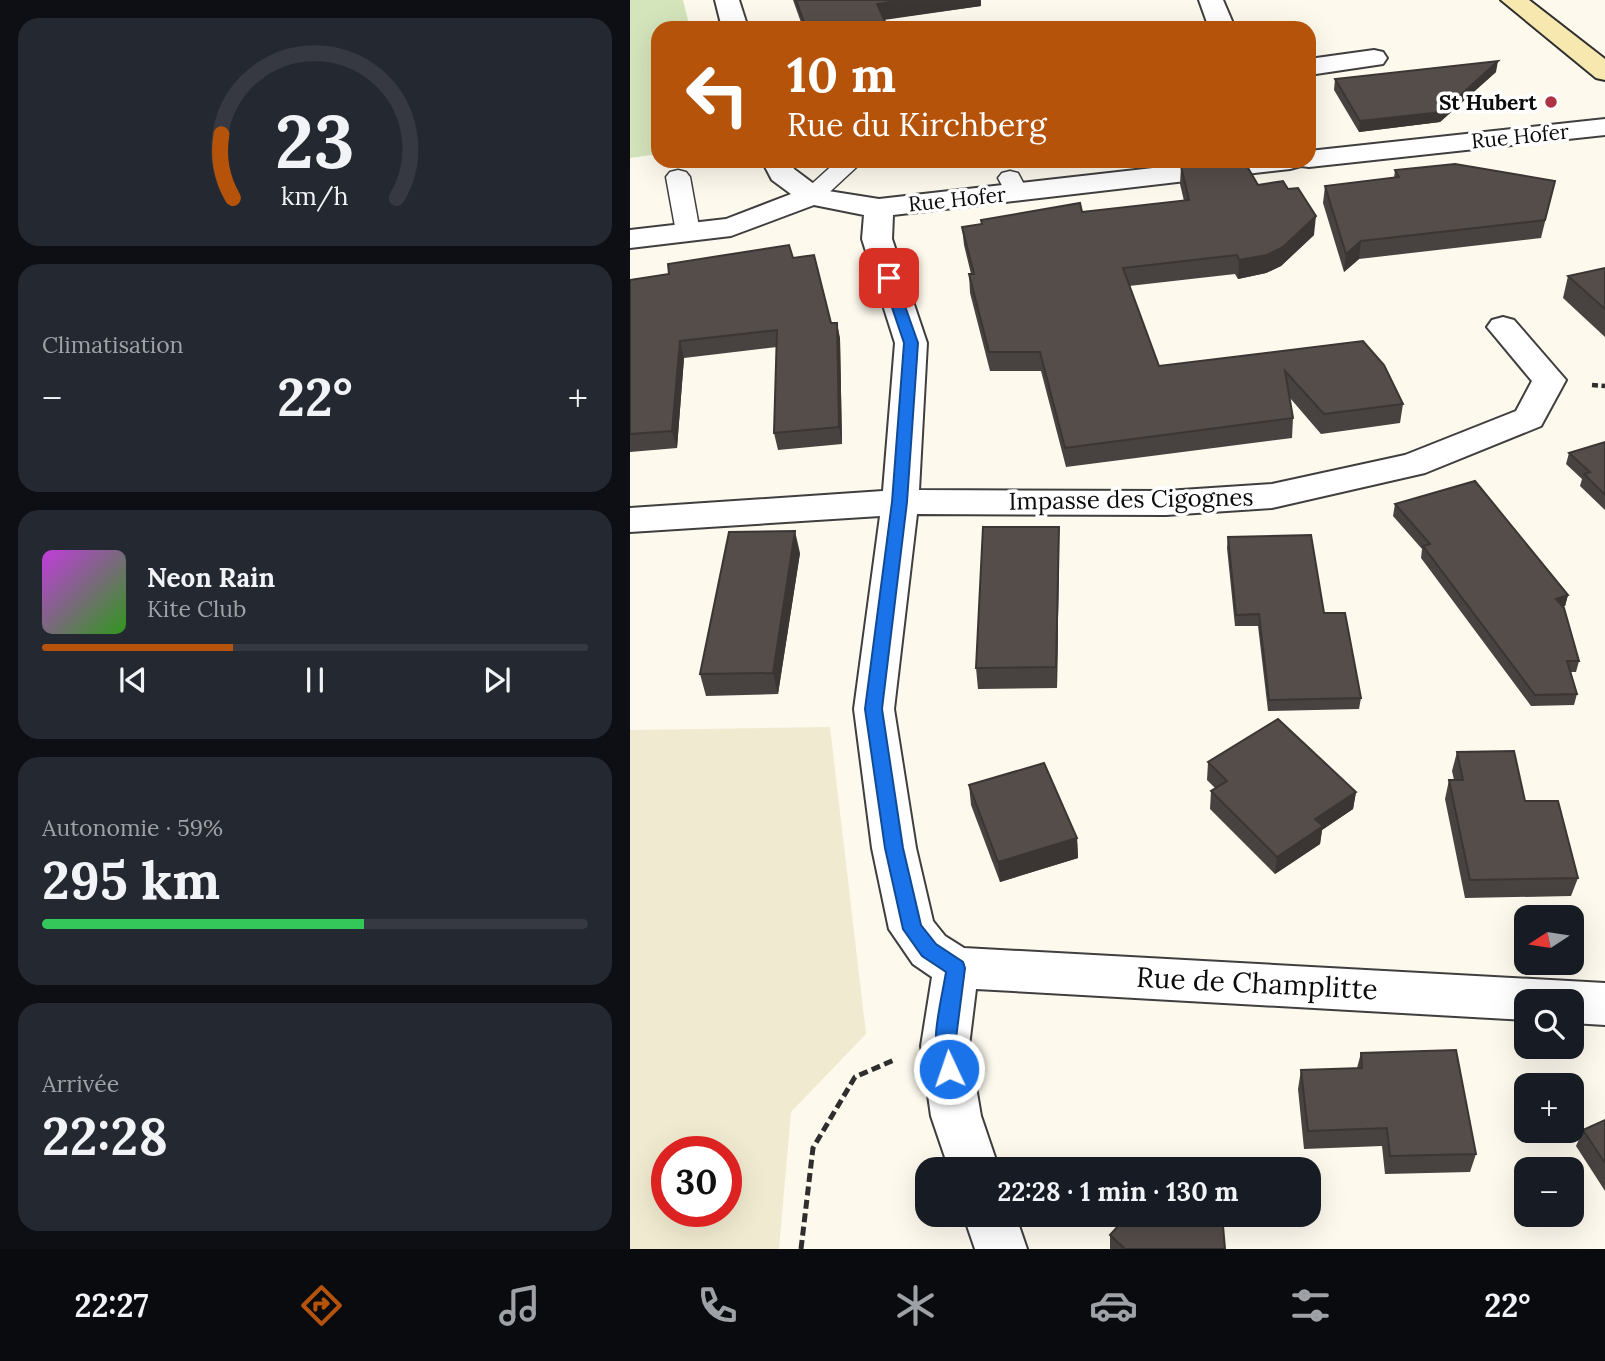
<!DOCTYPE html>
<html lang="fr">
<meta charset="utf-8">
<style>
:root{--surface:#171b24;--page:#242831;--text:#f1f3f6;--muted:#9ea1a6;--line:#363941;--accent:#b45309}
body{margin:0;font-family:Lora,serif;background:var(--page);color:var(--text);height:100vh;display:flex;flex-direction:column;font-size:26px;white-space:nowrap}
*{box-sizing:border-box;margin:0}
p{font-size:23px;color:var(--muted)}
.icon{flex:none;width:38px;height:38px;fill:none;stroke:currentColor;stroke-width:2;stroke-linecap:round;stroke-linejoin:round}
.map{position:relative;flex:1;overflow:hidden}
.side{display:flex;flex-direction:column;gap:18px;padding:18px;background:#0d0f14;width:630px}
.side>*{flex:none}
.guide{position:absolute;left:21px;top:21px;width:665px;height:147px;border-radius:21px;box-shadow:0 7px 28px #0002;background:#b45309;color:#fff;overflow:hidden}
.needle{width:46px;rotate:258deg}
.tools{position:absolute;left:884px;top:905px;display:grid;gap:14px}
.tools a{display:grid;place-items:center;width:70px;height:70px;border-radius:14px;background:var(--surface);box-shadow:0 7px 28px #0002;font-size:35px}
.speed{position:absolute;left:21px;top:1136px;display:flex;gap:14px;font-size:35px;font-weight:700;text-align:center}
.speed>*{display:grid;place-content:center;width:91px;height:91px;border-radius:50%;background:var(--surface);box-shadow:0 7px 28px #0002;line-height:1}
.speed .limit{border:10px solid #d22;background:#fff;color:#111}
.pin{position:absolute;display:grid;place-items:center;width:60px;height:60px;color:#fff;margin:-30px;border-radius:14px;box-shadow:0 4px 10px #0006}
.me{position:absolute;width:77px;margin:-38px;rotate:357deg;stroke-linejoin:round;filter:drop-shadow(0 0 5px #0008)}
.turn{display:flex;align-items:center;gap:24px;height:147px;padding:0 21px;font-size:32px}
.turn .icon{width:91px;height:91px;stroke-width:2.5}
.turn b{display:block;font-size:49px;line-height:60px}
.big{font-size:52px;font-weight:700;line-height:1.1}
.side .tile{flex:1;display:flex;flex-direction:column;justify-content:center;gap:10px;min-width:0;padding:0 24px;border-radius:21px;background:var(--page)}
.side .dial{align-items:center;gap:0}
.dial svg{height:182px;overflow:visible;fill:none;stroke:var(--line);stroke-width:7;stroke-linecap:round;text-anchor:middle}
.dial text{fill:var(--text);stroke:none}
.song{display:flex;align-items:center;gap:21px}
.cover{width:84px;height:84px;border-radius:10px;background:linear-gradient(135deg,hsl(290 70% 55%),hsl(110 70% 35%))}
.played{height:7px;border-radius:4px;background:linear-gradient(90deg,var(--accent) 35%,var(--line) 35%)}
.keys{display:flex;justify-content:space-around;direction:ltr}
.heat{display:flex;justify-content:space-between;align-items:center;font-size:38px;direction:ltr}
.charge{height:10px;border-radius:5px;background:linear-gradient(90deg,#34c759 59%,var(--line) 0)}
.trip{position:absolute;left:285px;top:1157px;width:406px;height:70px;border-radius:21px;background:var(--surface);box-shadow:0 7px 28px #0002;font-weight:700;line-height:70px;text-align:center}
.menu{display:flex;height:112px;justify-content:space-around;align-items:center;background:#090b0e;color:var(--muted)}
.menu .icon{width:49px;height:49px}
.menu .active{color:var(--accent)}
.menu b{font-size:32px;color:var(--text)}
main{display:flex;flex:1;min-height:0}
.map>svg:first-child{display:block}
.farmland{fill:#f0ebd0;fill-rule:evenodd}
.green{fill:#d4e4bb}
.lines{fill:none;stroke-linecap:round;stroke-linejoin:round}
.service-casing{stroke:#3f3f3f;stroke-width:3}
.minor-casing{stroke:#3f3f3f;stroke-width:4}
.secondary-casing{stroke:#2e2e2e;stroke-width:4}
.path-far1{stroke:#2e2e2e;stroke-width:4.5;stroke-dasharray:6 3.5;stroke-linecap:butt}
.path{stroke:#2e2e2e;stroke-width:5;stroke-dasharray:9 4.5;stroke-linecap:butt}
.service{fill:#fff;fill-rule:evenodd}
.minor{fill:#fff;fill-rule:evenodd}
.secondary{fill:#f6e8af;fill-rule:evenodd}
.wall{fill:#484240}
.shaded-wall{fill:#3b3634}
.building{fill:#544d4a;stroke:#3b3634;stroke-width:2}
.route{fill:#1a73e8;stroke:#114b97;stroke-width:2}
.poi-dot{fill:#ad3344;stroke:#fff;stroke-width:2.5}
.labels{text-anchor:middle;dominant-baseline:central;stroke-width:7;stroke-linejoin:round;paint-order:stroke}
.far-poi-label{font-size:21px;font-weight:bold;fill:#0c0c0c;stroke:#fff;text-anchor:end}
.far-street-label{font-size:21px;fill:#0c0c0c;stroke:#fff}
.street-label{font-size:24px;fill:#0c0c0c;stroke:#fff}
.near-street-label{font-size:28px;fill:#0c0c0c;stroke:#fff}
</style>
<main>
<section class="side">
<div class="tile dial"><svg viewBox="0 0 100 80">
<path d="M14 69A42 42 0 1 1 86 69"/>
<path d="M14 69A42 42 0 0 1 9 41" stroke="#b45309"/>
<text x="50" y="56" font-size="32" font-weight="700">23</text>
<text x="50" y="72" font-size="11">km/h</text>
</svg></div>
<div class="tile"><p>Climatisation</p>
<div class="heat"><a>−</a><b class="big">22°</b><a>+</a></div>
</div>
<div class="tile">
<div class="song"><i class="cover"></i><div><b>Neon Rain</b><p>Kite Club</p></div></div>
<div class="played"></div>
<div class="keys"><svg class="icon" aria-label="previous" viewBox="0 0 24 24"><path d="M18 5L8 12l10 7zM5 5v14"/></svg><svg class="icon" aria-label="pause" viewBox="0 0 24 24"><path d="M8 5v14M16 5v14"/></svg><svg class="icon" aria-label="next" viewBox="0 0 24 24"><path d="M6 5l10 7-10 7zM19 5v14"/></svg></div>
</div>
<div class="tile"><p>Autonomie · 59%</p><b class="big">295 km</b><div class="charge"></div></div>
<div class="tile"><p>Arrivée</p><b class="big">22:28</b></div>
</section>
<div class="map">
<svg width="975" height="1249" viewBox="0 0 975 1249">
<rect width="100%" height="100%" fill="#fdf9ed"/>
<path class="farmland" d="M200 727 236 1034 161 1112 149 1249H0V730ZM37 1152H96V1211H37Z"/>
<polygon class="green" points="0,0 53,0 60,28 28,28 28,154 0,158"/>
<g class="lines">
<defs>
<g id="service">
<polygon points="207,161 233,161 190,201 174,201 170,196 174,191"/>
<polygon points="48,170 56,172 60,177 70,232 67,237 49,237 46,232 36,177 40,172"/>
<polygon points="380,171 388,173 398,192 394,197 378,197 368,178 372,173"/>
</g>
<g id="minor">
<polygon points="85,0 109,0 118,28 92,28"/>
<polygon points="569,0 593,0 605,28 579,28"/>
<polygon points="744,50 753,52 757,58 753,64 679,75 679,59"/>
<polygon points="975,119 975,135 679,167 671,166 660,169 263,215 262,239 297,343 289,490 536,491 642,484 775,455 886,411 902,381 857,327 862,320 873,317 884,320 936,380 911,426 795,473 642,508 536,515 287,514 264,709 286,848 303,921 315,936 334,948 975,983 975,1025 942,1023 942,1001 896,1001 896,1020 346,989 339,1046 351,1116 369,1169 319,1169 301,1116 291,1046 302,977 283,964 259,929 242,848 224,709 250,516 0,532 0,508 253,491 265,343 232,239 234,215 184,205 101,236 0,248 0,230 96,219 161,194 142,180 132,161 160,161 164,169 192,190 249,199 585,161 679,161 679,151"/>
<polygon points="333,1214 385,1214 397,1249 345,1249"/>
</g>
<polygon id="secondary" points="871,0 899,0 975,59 975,80 966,78"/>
</defs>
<use href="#service" class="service-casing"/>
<use href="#minor" class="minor-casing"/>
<use href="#secondary" class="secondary-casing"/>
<polyline class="path-far1" points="962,385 975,386"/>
<polyline class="path" points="171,1249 183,1148 225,1077 264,1060"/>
<use href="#service" class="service"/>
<use href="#minor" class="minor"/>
<use href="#secondary" class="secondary"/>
</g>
<g class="wall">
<polygon points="163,0 351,0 351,6 254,20 258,28 173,28"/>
<polygon points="866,72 810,122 729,132 704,90 705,79"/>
<polygon points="543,161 569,161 544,163"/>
<polygon points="551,166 628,185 684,235 651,266 636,273 608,279 605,274 499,286 529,366 733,341 773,404 770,423 691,434 660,398 663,418 662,438 436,467 411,371 360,371 340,293 339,274 341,274 334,245 332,227 351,224 351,220 452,212 554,201 550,184"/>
<polygon points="765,170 925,181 911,238 729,259 714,272 693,203 695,186 764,178"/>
<polygon points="163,258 201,323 207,323 210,339 212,444 148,450 144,433 147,347 54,358 47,448 0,452 0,280"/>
<polygon points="975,268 975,337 933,298 938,276"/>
<polygon points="975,442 975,510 950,486 952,479 936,464 939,453"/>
<polygon points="765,504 938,595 935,606 933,607 949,661 946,672 941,672 947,694 944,705 901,706 791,558 792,549 763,516"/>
<polygon points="429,527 429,548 427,688 348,689 346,668"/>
<polygon points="598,537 694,613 731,698 729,709 638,711 628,626 605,626 597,548"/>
<polygon points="170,553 148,694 76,696 70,674"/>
<polygon points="827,752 895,801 948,878 941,896 835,898 815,799 819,780 824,780 822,771"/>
<polygon points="578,762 726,792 723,809 692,830 690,844 645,874 580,809 581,791 585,788 577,780"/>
<polygon points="339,785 447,838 448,858 370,882 341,805"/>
<polygon points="731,1053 846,1154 840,1172 755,1174 752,1146 674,1149 668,1089 671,1070 727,1068"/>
<polygon points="975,1120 975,1191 946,1146 953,1130"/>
<polygon points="480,1235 595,1249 480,1249"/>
</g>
<g class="shaded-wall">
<polygon points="273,0 351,0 351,6 249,20 247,4"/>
<polygon points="868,61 866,72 810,122 729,132 730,121"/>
<polygon points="686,216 684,235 651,266 636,273 608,279 609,260"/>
<polygon points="731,241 729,259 714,272 716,254"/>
<polygon points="207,323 210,339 212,444 209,427"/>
<polygon points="50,341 54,358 47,448 42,431"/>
<polygon points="429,527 429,548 427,688 426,667"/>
<polygon points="165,531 170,553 148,694 143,673"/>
<polygon points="938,595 935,606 923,610 926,599"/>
<polygon points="726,792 723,809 692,830 690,844 645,874 647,857 685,819"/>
<polygon points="447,838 448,858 370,882 368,862"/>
</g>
<g class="building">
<polygon points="166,0 273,0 247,4 258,28 176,28"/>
<polygon points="868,61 812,112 730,121 705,79"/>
<polygon points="594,161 614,161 628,185 653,181 658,189 668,188 686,216 653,247 637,255 609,260 607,255 493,268 529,366 733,341 754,365 773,404 694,414 655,371 663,418 435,448 410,352 359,352 339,274 344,274 332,227 352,224 351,220 450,203 452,212 559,200 551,166"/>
<polygon points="825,164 925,181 915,220 731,241 716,254 695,186 769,177 765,170"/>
<polygon points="159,245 163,258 184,255 201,323 207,323 209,427 144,433 147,330 50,341 42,431 0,434 0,280 39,274 38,264"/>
<polygon points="975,268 975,309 938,276"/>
<polygon points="975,442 975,495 954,474 960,472 939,453"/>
<polygon points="845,481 938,595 926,599 934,608 949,661 937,661 947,694 905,695 793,546 800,544 765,504"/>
<polygon points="353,527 429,527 426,667 346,668"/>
<polygon points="165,531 143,673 70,674 99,532"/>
<polygon points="681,535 694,613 715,613 731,698 639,700 629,614 606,615 598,537"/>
<polygon points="648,719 726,792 685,819 693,826 647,857 581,791 597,781 578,762"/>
<polygon points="884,751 895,801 928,801 948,878 840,880 819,780 833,780 827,752"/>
<polygon points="414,763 447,838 368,862 339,785"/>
<polygon points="826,1050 846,1154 760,1156 757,1128 678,1131 671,1070 732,1068 731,1053"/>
<polygon points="975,1120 975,1163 953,1130"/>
<polygon points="499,1214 592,1214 595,1249 495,1249 480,1235"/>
</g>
<path class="route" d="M259 274 265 278 288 343 277 502 252 709 273 848 291 925 306 944 333 962 335 968 325 1046 329 1069 326 1076 319 1078 312 1076C298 1045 311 1004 316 972L292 956 273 929 255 848 235 709 262 502 274 343 252 278Z"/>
<circle class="poi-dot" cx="921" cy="102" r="7"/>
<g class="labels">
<g class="far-poi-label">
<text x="907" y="102">St Hubert</text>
</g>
<g class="far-street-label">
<text transform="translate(890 136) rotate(-6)">Rue Hofer</text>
<text transform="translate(327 199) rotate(-6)">Rue Hofer</text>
</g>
<g class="street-label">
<text transform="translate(501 499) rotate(-1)">Impasse des Cigognes</text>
</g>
<g class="near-street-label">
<text transform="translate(627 983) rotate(3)">Rue de Champlitte</text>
</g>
</g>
</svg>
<div class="tools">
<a><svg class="needle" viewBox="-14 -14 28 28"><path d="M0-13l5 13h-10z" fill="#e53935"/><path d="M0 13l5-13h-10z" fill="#9ea1a6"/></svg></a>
<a><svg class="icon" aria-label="search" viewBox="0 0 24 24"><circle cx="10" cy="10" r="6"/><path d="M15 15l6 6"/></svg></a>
<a>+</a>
<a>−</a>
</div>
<div class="speed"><div class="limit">30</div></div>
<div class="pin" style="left:259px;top:278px;background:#d93025"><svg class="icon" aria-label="arrive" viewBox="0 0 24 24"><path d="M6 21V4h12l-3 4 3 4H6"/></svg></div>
<svg class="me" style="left:319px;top:1069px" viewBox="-20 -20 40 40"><circle r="17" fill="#1a73e8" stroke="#fff" stroke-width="3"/><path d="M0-11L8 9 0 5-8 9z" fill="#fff"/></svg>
<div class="trip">22:28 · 1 min · 130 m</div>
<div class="guide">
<div class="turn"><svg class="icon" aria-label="left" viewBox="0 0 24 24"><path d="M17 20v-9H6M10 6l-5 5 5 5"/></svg><div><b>10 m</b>Rue du Kirchberg</div></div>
</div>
</div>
</main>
<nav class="menu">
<b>22:27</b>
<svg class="icon active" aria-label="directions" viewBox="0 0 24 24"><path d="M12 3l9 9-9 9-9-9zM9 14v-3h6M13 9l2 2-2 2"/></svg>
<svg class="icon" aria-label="music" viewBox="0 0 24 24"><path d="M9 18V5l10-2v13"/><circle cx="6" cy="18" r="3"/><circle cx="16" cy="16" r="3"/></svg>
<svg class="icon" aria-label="phone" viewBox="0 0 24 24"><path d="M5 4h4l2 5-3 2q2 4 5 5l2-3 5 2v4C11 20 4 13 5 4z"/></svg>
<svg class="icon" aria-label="climate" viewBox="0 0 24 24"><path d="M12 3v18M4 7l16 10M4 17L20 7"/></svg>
<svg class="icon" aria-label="car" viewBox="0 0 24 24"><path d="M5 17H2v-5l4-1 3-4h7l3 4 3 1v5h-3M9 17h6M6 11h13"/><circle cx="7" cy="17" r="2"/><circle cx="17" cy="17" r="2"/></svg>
<svg class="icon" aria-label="filters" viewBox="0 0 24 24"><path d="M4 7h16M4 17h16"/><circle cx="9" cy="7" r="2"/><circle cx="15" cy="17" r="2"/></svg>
<b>22°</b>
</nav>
